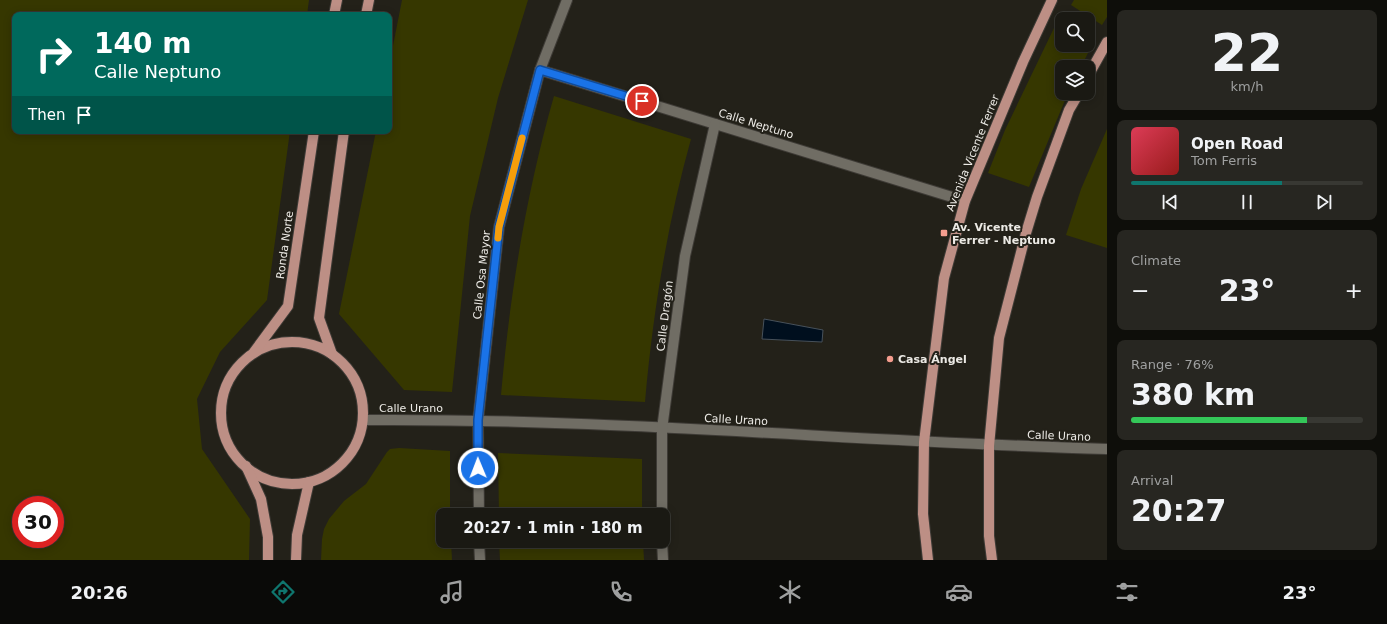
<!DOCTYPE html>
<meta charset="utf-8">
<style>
:root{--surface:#1a1913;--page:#272621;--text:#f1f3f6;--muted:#9fa0a0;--line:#383833;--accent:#0f766e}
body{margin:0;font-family:"DejaVu Sans",sans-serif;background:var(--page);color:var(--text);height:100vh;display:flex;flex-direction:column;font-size:15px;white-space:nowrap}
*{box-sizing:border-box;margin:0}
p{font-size:13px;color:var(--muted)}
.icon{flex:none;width:22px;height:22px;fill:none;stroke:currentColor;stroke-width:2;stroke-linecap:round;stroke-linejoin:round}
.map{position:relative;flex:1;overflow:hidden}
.drawer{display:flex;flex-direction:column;gap:10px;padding:10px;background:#0e0e0a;width:280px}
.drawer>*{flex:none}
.banner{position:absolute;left:12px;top:12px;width:380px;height:122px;border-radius:8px;box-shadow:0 2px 10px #0003,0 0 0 1px var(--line);background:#00695c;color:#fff;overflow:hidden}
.tools{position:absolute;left:1055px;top:12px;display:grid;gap:8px}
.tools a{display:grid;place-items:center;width:40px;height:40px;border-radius:8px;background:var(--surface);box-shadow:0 2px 10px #0003,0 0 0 1px var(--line);font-size:20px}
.speed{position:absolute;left:12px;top:496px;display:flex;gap:8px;font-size:20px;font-weight:700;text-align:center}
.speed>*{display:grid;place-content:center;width:52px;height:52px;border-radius:50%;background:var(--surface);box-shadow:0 2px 10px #0003,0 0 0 1px var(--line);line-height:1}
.speed .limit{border:6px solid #d22;background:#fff;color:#111}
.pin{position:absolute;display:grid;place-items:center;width:34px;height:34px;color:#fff;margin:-17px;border:2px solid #fff;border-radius:50%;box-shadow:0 1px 4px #0007}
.me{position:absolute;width:44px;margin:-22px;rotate:359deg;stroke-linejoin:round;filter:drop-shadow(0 0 3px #0008)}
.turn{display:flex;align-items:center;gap:14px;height:84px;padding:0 16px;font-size:18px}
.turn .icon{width:52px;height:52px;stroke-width:2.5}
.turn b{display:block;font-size:28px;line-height:34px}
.then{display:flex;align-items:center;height:38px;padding:0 16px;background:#0003;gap:8px;font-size:15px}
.big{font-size:30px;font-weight:700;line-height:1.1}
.drawer .tile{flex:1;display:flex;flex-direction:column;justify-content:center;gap:6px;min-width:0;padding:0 14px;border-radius:8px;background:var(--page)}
.drawer .dial{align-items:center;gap:0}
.dial b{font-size:52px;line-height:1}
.song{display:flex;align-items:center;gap:12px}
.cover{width:48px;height:48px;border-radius:6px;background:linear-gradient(135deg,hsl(350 70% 55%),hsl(0 70% 35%))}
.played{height:4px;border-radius:2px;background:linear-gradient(90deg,var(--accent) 65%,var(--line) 65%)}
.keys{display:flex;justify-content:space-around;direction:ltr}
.heat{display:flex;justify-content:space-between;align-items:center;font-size:22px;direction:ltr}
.charge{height:6px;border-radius:3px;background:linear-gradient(90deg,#34c759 76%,var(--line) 0)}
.trip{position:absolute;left:436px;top:508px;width:234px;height:40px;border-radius:8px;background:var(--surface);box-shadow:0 2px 10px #0003,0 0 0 1px var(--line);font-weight:700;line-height:40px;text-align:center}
.tab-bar{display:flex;height:64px;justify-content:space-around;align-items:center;background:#0a0a08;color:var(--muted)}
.tab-bar .icon{width:28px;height:28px}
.tab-bar .selected{color:var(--accent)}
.tab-bar b{font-size:18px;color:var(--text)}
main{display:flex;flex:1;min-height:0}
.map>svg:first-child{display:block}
.green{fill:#363700;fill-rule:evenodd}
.water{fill:#000f1e;stroke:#47515a}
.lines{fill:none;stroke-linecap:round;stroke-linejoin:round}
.minor-casing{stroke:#3e3b36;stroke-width:12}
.major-casing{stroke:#3e3b36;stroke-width:12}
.minor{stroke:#706d64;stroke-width:10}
.major{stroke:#bd8f85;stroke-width:10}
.route-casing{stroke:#114b97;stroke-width:10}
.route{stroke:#1a73e8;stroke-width:7}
.slow{stroke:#f59e0b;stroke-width:7}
.poi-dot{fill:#f59d8e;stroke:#232119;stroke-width:1.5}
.labels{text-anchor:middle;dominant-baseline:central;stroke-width:4;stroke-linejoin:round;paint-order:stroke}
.street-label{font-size:11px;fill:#eceae5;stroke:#232119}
.poi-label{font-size:11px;font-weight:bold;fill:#eceae5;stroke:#232119;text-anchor:start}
</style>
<main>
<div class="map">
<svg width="1107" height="560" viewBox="0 0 1107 560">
<rect width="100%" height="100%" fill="#232119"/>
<g class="green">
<path d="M0 0H309L307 15H15V131H290L267 300 220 352 197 399 202 449 250 519 249 560H0ZM21 505H55V539H21Z"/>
<polygon points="402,0 528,0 498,98 470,216 452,392 404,390 339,314 376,131 389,131 389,66"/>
<polygon points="1074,0 1107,0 1107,17 1102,25 1071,5"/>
<polygon points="1054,28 1062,32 1062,45 1087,45 1091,47 1081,67 1062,67 1062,93 1068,93 1029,187 988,173 1005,130"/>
<path d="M554 96 691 139C667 225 653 312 645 402L501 395C510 293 526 194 554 96Z"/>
<polygon points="1107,129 1107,248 1066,235 1081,189"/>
<polygon points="399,448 450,451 450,515 443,515 443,541 451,541 452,560 321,560 322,539 324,529 329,519 344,501 366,484 387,452 390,449"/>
<polygon points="498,453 642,459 642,515 499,515"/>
<polygon points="499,541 643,541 644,560 500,560"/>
</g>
<polygon class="water" points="764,319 823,330 822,342 762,339"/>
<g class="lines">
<defs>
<g id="minor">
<polyline points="540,70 965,201"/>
<path d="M363 420C611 418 859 442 1107 449"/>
<polyline points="479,515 478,421 499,227 540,70 567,0"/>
<polyline points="662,515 662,429 685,256 715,124"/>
<polyline points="479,541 480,560"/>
<polyline points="662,541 663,560"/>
</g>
<g id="major">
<polyline points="334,15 337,0"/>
<polyline points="366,15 369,0"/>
<polyline points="1088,76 1107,42"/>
<circle cx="292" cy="413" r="71"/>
<polyline points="254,352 288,306 314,131"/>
<polyline points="332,354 319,318 344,131"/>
<polyline points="246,466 261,499 268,537 268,560"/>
<polyline points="296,560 297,535 309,482"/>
<polyline points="928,560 923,514 924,442 944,278 965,201 1023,62 1052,0"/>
<polyline points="992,560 989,536 989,446 999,338 1026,233 1037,197 1069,110 1079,93"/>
</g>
</defs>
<use href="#minor" class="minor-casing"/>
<use href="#major" class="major-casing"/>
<use href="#minor" class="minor"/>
<use href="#major" class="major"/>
</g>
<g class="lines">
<defs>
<polyline id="route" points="478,468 478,420 499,227 540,70 642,101"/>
</defs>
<use href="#route" class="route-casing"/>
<use href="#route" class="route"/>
<polyline class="slow" points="498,238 499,227 522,138"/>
</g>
<g class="poi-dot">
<rect x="940" y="229" width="8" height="8" rx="2"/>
<circle cx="890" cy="359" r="4"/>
</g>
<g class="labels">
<g class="street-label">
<text transform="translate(756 124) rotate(17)">Calle Neptuno</text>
<text transform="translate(973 153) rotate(-68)">Avenida Vicente Ferrer</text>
<text transform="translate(285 245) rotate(-82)">Ronda Norte</text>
<text transform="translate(482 275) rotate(-84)">Calle Osa Mayor</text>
<text transform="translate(665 316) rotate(-83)">Calle Dragón</text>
<text x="411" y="408">Calle Urano</text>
<text transform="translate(736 420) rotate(3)">Calle Urano</text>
<text transform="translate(1059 436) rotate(2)">Calle Urano</text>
</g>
<g class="poi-label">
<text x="952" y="227">Av. Vicente<tspan x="952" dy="13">Ferrer - Neptuno</tspan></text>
<text x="898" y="359">Casa Ángel</text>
</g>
</g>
</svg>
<div class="tools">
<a><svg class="icon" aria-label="search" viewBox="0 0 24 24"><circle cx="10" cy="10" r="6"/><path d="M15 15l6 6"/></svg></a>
<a><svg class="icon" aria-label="layers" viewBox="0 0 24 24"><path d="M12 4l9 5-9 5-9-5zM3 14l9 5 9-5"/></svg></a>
</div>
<div class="speed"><div class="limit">30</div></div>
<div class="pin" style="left:642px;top:101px;background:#d93025"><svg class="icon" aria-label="arrive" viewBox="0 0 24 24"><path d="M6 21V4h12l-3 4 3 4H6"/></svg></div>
<svg class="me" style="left:478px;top:468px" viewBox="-20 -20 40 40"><circle r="17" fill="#1a73e8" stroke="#fff" stroke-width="3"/><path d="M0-11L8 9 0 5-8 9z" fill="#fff"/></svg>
<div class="trip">20:27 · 1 min · 180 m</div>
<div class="banner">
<div class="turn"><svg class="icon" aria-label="right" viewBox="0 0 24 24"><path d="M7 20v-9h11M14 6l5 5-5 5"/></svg><div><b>140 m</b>Calle Neptuno</div></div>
<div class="then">Then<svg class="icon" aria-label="arrive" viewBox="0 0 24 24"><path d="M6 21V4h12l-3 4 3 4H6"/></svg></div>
</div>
</div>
<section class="drawer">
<div class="tile dial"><b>22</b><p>km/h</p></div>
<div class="tile">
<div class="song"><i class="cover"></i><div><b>Open Road</b><p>Tom Ferris</p></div></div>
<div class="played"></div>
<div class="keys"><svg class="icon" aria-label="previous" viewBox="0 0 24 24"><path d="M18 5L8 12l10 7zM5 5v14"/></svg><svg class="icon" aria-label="pause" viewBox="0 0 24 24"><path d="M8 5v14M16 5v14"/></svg><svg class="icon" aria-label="next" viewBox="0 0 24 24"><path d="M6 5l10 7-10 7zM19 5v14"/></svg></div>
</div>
<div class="tile"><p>Climate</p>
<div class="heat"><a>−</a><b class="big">23°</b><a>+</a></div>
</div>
<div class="tile"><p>Range · 76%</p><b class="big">380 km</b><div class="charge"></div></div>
<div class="tile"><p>Arrival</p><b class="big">20:27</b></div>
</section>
</main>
<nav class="tab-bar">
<b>20:26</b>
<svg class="icon selected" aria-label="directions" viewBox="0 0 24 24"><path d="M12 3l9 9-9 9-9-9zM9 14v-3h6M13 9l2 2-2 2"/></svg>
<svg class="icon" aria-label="music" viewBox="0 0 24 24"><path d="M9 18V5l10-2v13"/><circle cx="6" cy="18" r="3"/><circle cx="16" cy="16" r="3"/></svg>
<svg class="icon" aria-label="phone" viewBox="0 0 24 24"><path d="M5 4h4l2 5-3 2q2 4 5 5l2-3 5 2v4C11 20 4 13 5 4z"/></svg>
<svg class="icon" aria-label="climate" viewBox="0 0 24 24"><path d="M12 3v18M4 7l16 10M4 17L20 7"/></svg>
<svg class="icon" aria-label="car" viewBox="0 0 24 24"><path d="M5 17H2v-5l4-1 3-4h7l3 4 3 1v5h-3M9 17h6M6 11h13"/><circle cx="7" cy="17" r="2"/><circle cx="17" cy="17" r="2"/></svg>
<svg class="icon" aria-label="filters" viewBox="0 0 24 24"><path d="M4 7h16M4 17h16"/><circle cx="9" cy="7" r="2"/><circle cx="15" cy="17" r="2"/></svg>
<b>23°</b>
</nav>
